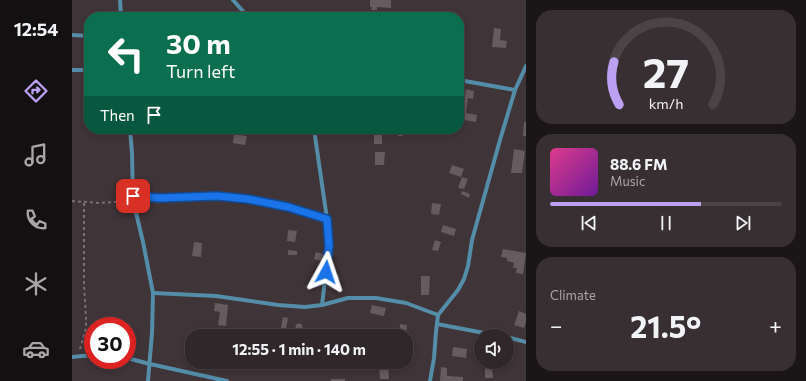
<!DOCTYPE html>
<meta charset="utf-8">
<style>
:root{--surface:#2f272a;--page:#372f32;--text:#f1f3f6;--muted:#a7a5a8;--line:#4a4447;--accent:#bca0f2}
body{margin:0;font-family:Commissioner,sans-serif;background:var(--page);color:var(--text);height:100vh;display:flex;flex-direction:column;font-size:15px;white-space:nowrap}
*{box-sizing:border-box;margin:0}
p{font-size:13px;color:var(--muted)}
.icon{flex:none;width:22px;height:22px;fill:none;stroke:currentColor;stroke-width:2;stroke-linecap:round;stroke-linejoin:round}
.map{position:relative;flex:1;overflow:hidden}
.drawer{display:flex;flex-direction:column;gap:10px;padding:10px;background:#1a1517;width:280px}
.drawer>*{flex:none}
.top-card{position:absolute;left:12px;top:12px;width:380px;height:122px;border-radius:16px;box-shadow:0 2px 6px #0003,0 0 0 1px var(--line);background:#0b6e4f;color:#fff;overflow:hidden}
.tools{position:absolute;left:402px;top:329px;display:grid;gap:8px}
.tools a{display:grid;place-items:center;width:40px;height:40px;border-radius:50%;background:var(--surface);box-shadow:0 2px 6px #0003,0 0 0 1px var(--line);font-size:20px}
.speed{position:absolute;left:12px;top:317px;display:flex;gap:8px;font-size:20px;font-weight:700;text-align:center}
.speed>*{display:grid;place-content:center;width:52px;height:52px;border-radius:50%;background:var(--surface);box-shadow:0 2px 6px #0003,0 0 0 1px var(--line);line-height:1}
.speed .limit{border:6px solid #d22;background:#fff;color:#111}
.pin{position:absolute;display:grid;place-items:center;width:34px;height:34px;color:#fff;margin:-17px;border-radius:8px;box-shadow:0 2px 6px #0006}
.me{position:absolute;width:44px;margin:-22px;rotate:5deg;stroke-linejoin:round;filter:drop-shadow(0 0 3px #0008)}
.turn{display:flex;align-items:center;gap:14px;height:84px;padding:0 16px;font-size:18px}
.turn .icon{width:52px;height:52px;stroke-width:2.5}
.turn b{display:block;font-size:28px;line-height:34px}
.then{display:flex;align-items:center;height:38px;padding:0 16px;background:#0003;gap:8px;font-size:15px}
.big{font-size:30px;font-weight:700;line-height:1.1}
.drawer .widget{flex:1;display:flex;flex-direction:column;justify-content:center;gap:6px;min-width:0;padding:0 14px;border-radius:16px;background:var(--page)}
.drawer .dial{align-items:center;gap:0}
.dial svg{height:104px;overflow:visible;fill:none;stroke:var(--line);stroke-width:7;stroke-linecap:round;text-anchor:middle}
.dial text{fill:var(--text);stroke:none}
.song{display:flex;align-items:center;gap:12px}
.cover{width:48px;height:48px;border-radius:6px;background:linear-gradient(135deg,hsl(330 70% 55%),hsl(280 70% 35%))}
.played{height:4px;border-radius:2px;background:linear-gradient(90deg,var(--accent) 65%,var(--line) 65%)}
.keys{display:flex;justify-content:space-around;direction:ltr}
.heat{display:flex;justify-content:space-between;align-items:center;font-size:22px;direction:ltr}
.trip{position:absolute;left:113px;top:329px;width:228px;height:40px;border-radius:16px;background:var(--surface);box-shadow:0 2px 6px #0003,0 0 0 1px var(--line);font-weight:700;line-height:40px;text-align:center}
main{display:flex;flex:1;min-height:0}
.tabs{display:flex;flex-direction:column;width:72px;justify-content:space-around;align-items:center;background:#131011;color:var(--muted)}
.tabs .icon{width:28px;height:28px}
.tabs .current{color:var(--accent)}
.tabs b{font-size:18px;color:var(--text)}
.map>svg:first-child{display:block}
.building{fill:#665b5e}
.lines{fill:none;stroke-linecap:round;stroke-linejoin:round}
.path{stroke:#7b7174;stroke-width:2;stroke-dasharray:3 3;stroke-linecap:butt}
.street{stroke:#548da7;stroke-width:4}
.route-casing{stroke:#114b97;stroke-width:10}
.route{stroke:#1a73e8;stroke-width:7}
</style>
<main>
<nav class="tabs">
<b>12:54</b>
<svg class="icon current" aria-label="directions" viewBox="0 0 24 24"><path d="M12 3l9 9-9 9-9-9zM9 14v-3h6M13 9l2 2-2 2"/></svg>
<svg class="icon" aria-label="music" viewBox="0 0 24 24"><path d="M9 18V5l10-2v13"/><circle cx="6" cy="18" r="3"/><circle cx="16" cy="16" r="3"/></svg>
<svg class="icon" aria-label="phone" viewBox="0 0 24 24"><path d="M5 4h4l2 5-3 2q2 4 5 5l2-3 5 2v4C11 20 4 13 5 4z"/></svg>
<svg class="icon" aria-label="climate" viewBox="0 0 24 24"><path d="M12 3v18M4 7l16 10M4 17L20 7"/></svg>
<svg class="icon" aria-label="car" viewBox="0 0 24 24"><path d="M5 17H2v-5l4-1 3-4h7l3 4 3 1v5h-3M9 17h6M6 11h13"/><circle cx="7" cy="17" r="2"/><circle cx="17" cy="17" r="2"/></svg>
</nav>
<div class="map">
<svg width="454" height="381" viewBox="0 0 454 381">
<rect width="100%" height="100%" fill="#3f3438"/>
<g class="building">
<polygon points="298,0 319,0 319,8 305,7 305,10 299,10 300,7 298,7"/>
<polygon points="422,28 429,29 428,40 435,41 434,48 420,47"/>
<polygon points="387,44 391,45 390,52 387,52"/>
<polygon points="394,89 402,91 401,99 396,98 394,113 405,115 404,122 387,119 387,105 388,96 393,97"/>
<polygon points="452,122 454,122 454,136 451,136"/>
<rect x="302" y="129" width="8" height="15"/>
<polygon points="327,129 331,129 331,136 326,136"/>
<polygon points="162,134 175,136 173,145 161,143"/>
<polygon points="442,149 453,151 450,173 439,173"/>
<polygon points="303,152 313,152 312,165 303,165"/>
<polygon points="380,165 392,169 389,177 377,173"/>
<polygon points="390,177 396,179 392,189 386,188"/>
<polygon points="390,191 398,194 397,198 389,194"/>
<polygon points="360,203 369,204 367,215 359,214"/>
<polygon points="371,225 384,229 382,236 369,232"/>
<polygon points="216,230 225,231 223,242 215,241"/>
<polygon points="363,240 369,242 366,251 360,250"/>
<polygon points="122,242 130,243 129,257 120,256"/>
<polygon points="431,249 454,253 451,274 444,273 445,268 441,268 442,263 435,261 435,258 429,257"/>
<polygon points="216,250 225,251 225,255 216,255"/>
<polygon points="244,252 255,255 252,262 242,259"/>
<polygon points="262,274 267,275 265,288 260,287"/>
<polygon points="349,276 358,276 357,295 349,295"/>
<polygon points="143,303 156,305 154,326 146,325 148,312 142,311"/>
<polygon points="300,305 314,308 312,316 298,313"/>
<polygon points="447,311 454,314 454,322 452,328 442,325"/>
<polygon points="211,317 216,318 214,329 209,328"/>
<circle cx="227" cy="327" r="3.5"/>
<polygon points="328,324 335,325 334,336 327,336"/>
<polygon points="381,347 395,349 394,358 380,356"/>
<polygon points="307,362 316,362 317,379 308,379"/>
<polygon points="369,367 375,368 375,376 391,377 391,381 368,381"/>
<polygon points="413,367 420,367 421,378 413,378"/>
<rect x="259" y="379" width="14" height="2"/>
</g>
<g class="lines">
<g class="path">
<polyline points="0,201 28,203 54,201"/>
<polyline points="8,349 14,328 14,318 12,283 12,203"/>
</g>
<g class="street">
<polyline points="48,0 49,17"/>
<polyline points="161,0 176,17"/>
<polyline points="0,35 17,36"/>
<polyline points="0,70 17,70"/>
<polyline points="387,80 443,90"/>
<polyline points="58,129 60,153 61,200 71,242 81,293 80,333 76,381"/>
<polyline points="242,129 255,219 257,246 250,305"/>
<polyline points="61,196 88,198 145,196 176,199 216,207 255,219"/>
<polyline points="81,293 144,296 206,305 233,307 250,305 276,298 304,298 334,303 366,315"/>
<polyline points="365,324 428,336"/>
<polyline points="435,337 454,342"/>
<polyline points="0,357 21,355"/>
<polyline points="55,358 78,364 155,381"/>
<polyline points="358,381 362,358 364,332 366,315 386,290 392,279 396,266 400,240 428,140 443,90 454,66"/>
</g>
</g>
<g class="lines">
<defs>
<polyline id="route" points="61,196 88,198 145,196 176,199 216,207 255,219 257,246 254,272"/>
</defs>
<use href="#route" class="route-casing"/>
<use href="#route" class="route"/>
</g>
</svg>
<div class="tools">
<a><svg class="icon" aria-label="sound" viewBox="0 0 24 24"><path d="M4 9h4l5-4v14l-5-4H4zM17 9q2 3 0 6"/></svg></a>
</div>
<div class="speed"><div class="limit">30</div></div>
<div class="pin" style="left:61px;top:196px;background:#d93025"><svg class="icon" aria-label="arrive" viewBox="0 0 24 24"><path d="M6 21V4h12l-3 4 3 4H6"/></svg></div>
<svg class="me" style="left:254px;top:272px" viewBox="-20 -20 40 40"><path d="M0-17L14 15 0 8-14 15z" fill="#1a73e8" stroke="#fff" stroke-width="4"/></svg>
<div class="trip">12:55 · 1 min · 140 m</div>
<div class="top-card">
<div class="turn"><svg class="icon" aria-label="left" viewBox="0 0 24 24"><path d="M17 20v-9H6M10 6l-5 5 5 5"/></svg><div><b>30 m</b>Turn left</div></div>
<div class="then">Then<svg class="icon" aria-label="arrive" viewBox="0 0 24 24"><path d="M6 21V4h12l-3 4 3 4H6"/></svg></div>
</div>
</div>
<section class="drawer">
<div class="widget dial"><svg viewBox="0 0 100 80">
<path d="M14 69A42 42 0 1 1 86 69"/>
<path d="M14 69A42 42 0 0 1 10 36" stroke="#bca0f2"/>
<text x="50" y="56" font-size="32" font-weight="700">27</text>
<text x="50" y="72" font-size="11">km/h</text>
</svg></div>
<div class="widget">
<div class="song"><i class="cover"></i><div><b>88.6 FM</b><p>Music</p></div></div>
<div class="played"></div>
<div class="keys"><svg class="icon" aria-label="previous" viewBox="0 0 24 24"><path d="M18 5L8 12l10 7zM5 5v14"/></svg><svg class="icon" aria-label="pause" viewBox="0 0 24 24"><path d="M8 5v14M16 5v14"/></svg><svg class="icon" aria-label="next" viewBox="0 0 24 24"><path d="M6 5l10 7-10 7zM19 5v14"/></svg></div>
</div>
<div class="widget"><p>Climate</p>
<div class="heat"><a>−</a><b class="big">21.5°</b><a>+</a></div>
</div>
</section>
</main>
